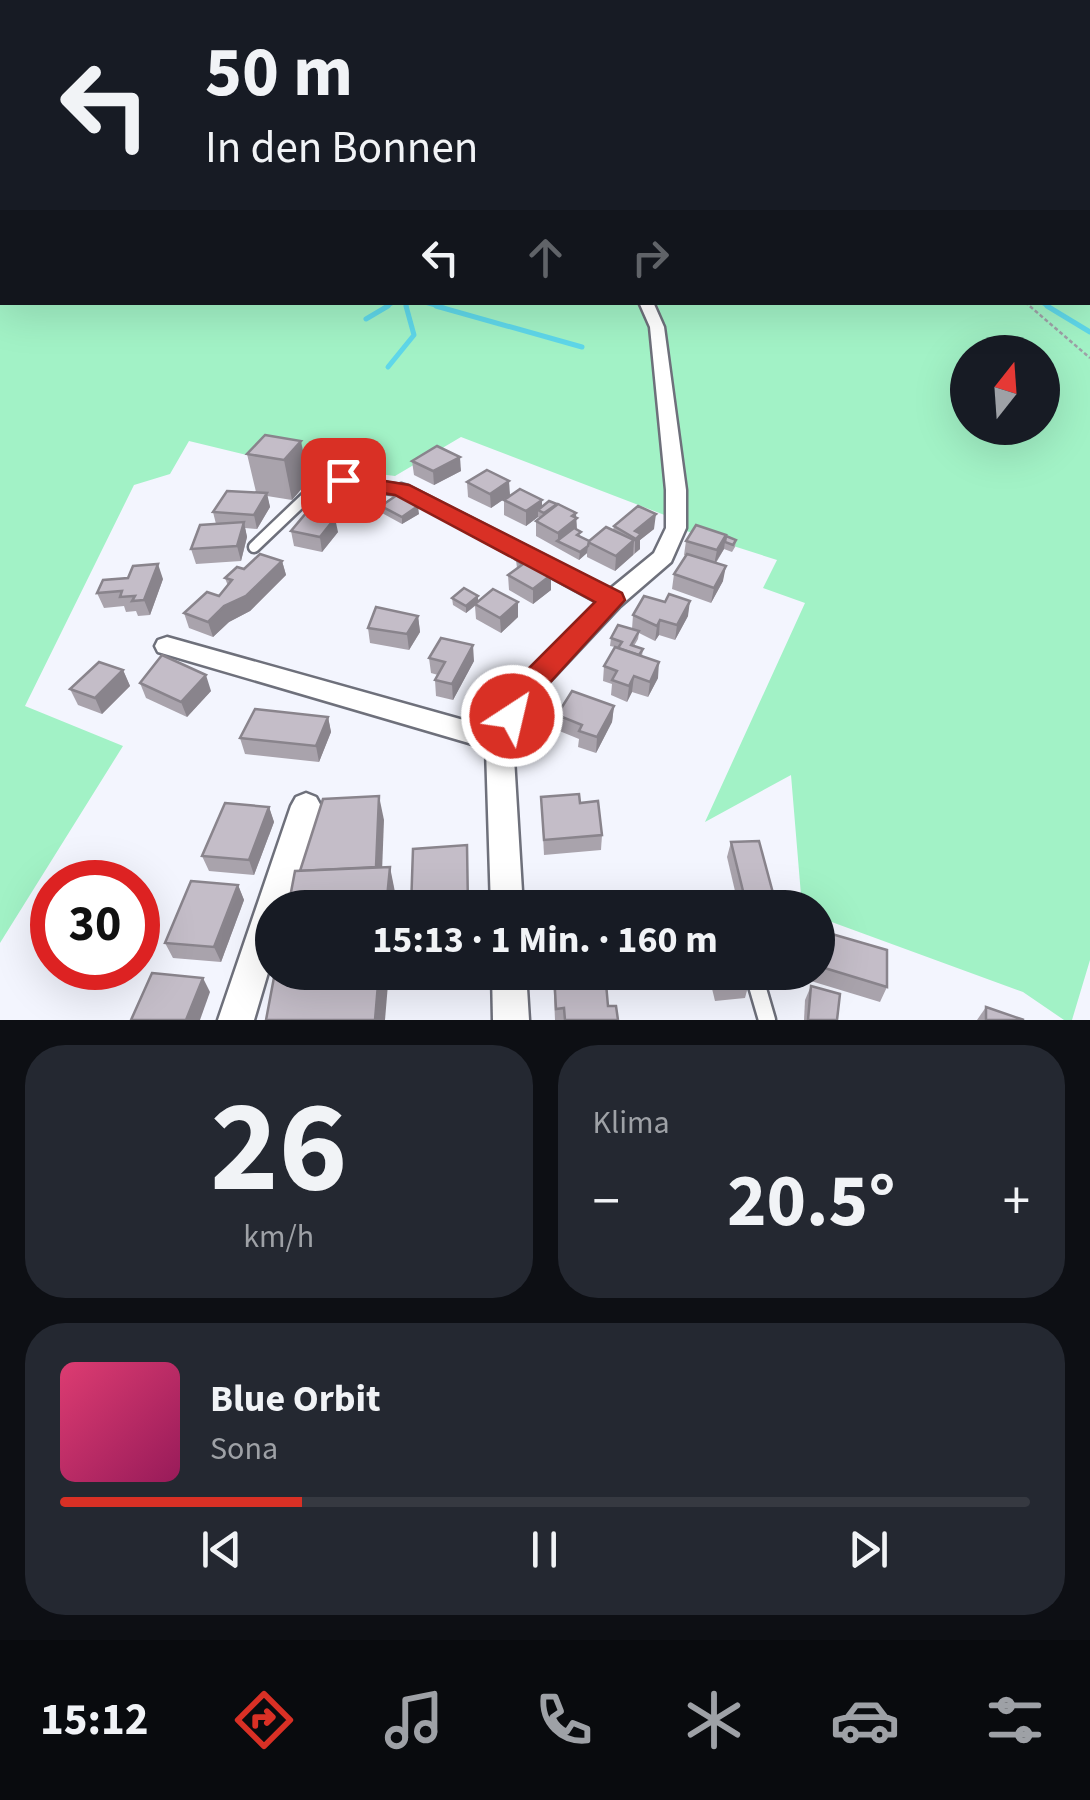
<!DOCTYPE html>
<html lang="de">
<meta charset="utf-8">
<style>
:root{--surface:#171b24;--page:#242831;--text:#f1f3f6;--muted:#9ea1a6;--line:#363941;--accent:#d93025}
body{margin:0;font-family:"Source Sans 3",sans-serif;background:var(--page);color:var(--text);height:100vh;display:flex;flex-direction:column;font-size:38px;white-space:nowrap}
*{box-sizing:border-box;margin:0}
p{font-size:32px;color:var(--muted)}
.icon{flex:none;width:55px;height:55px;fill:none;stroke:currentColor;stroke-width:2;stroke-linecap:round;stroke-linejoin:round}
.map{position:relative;height:1020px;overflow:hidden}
.details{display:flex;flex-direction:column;gap:25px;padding:25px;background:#0d0f14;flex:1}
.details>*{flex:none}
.guide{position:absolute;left:0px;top:0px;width:1090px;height:305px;box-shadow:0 10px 40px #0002;background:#171b24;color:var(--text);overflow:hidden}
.needle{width:65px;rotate:17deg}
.buttons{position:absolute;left:950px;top:335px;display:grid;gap:20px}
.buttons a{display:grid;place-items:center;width:110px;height:110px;border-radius:50%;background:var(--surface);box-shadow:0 10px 40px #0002;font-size:50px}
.speed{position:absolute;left:30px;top:860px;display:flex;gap:20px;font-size:50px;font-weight:700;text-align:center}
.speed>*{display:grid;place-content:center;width:130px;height:130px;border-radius:50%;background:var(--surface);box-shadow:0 10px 40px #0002;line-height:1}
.speed .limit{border:15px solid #d22;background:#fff;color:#111}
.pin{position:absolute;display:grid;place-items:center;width:85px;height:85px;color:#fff;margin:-42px;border-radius:20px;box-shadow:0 5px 15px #0006}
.me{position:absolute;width:110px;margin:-55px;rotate:35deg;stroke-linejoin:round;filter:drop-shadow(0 0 8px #0008)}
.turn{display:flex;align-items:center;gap:35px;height:210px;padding:0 40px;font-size:45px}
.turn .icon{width:130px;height:130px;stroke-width:2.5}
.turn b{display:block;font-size:70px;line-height:85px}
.lanes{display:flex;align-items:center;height:95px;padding:0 40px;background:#0003;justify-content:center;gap:50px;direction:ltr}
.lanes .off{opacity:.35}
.big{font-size:75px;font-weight:700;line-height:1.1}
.details .card{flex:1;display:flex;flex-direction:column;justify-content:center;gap:15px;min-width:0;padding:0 35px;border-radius:40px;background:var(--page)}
.details .dial{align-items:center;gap:0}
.dial b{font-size:130px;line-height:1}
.song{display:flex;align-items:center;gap:30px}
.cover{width:120px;height:120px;border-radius:15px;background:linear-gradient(135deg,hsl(340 70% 55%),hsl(330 70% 35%))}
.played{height:10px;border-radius:5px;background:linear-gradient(90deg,var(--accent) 25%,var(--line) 25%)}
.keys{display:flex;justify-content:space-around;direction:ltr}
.heat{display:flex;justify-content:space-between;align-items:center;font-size:55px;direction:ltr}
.details .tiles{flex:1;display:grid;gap:25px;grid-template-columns:1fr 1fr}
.card:last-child{grid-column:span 2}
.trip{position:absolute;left:255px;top:890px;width:580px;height:100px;border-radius:50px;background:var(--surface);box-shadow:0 10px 40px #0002;font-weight:700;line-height:100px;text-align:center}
.tabs{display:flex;height:160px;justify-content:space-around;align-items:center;background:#090b0e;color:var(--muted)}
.tabs .icon{width:70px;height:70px}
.tabs .on{color:var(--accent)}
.tabs b{font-size:45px;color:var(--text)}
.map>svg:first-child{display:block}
.green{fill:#a2f2c6;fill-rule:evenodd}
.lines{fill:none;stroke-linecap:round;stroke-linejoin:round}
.stream-far1{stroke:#5fd7e9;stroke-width:4}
.stream{stroke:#5fd7e9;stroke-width:5}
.lane-far1-casing{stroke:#6e707b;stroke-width:15}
.lane-casing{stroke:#6e707b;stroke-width:21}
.street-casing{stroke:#6e707b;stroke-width:5}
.path{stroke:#9ea0a7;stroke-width:2.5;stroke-dasharray:4 2.5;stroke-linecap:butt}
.lane-far1{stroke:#fff;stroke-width:10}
.lane{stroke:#fff;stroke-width:16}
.street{fill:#fff;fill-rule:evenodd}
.wall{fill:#a9a3ac}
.shaded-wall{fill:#89848c}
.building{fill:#c4bdc8;stroke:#89848c;stroke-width:2.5}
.route{fill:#d93025;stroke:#8d1f18;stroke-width:2.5}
</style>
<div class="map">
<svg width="1090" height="1020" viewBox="0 0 1090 1020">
<rect width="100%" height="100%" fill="#f3f5fe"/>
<path class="green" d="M0 137 2 302H1088L1090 137V960L1072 1020H1064L1023 992 818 917V908L802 907 791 775 705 822 805 603 763 588 777 560 677 528 675 519 461 437 395 476 267 460 189 441 170 474 134 485 25 706 123 746 0 943ZM968 352H1042V428H968Z"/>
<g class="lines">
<g class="stream-far1">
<polyline points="405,302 407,308"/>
<polyline points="423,302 445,308"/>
<polyline points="1041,302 1051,308"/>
<polyline points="384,308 394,302"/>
</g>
<g class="stream">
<polyline points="436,306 582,347"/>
<polyline points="1047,306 1090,332"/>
<polyline points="366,319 388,306"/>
<polyline points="388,367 414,335 406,306"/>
</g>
<defs>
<polyline id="lane-far1" points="254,547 318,486 329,481 401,490"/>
<polyline id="lane" points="753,972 767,1020"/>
<g id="street">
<polygon points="639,302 653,302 664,327 686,490 686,528 671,562 620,606 535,697 513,741 523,908 491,908 486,748 158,652 155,646 158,640 167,637 492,728 516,684 597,602 391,490 401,484 408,486 610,589 654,553 666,528 666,490 650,327"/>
<polygon points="306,793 316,797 321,806 289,908 272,908 272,959 254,1020 218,1020 291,806 296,797"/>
<polygon points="492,972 526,972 529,1020 493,1020"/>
</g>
</defs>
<use href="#lane-far1" class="lane-far1-casing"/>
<use href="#lane" class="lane-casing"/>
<use href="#street" class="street-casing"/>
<polyline class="path" points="1025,302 1090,358"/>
<use href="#lane-far1" class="lane-far1"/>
<use href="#lane" class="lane"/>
<use href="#street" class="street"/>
</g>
<g class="wall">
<polygon points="265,435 309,480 292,500 267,496 270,507 257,529 245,528 247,537 241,561 196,564 191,549 216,524 213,512 256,492 247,454"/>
<polygon points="412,461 461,471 434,485 414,475"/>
<polygon points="376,480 378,495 361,516 330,510 327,496"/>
<polygon points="467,482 510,495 491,508 468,497"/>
<polygon points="504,500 542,507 576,518 577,530 581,537 589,541 613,530 614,526 654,529 640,540 640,549 615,571 587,557 587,553 579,560 536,536 536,521 540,518 538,517 526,526 504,515"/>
<polygon points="381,506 419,514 402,524 382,513"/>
<polygon points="291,531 338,532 322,552 294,546"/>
<polygon points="726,536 736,540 735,547 732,552 724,549 716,563 723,581 711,603 672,589 674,574 686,556 684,555 686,541"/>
<polygon points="516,560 536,567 551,575 551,590 533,604 509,590 508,575 517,568"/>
<polygon points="282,561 286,575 250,611 229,622 213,637 189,628 184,613 219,596 228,586 225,578 244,569"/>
<polygon points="163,579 150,615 138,616 136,611 126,612 124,606 104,608 97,593"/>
<polygon points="478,596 478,601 518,617 501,633 476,619 475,606 466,613 453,605 452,598"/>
<polygon points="665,602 688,616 675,640 659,635 655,641 639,633 638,639 634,646 643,649 642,656 658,678 648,697 632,692 627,702 611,695 612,684 603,681 604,666 615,647 610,646 611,638 632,629 633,615"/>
<polygon points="418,616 420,632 409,650 370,643 368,628"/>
<polygon points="429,658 474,661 453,700 436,696 435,680 438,675 431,673"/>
<polygon points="123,670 130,686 102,714 78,705 70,689"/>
<polygon points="140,683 211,691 187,717 146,698"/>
<polygon points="614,706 612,722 596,753 578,747 579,739 557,730 557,715"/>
<polygon points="328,717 331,732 319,762 245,754 240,738"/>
<polygon points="541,797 580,803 602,835 601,850 544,855"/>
<polygon points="269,807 274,822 254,875 209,871 202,856"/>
<polygon points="731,842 773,893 769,908 739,908 727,857"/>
<polygon points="238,885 244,900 221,962 173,958 165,943"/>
<polygon points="818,930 887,987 880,1002 801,978 802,972 818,972"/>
<polygon points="553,972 605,972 608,1006 618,1020 555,1020"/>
<polygon points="708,972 746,972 749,983 745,998 715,1001"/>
<polygon points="811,986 837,1020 804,1020 805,1000"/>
<polygon points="986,1007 1024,1020 977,1020"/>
</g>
<g class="shaded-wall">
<polygon points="301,441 309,480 292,500 284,460"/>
<polygon points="460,457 461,471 434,485 433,471"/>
<polygon points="376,480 378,495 361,516 359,502"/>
<polygon points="509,481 510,495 491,508 490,494"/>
<polygon points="267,493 270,507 257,529 254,515"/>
<polygon points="542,500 542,512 538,510 538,517 526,526 526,511"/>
<polygon points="418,506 419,514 402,524 402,517"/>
<polygon points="576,513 577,533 558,542 558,533"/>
<polygon points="656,514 654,529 640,540 640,549 635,553 635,531"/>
<polygon points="335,518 338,532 322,552 320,537"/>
<polygon points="244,522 247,537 241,561 237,546"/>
<polygon points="726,535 724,549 714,565 717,550"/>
<polygon points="634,540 633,555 615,571 616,556"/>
<polygon points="588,546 587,553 579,560 580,552"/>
<polygon points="282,561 286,575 250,611 229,622 213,637 208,622 224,606"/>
<polygon points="158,564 163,579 150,615 144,600"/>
<polygon points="726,566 723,581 711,603 714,588"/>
<polygon points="551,575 551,590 533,604 533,589"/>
<polygon points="478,596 478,603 466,613 466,606"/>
<polygon points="690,601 688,616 675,640 677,625"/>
<polygon points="518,602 518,617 501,633 500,618"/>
<polygon points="418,616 420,632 409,650 407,634"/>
<polygon points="660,620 659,635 655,641 657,626"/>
<polygon points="473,645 474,661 453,700 452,684"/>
<polygon points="659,662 658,678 648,697 650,682"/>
<polygon points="123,670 130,686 102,714 95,698"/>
<polygon points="206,675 211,691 187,717 181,702"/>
<polygon points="634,676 632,692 627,702 629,686"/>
<polygon points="614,706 612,722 596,753 597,737"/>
<polygon points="328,717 331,732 319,762 316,746"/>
<polygon points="379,796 384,820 381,898 376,875"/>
<polygon points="269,807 274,822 254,875 249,860"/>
<polygon points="390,867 396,897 395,908 386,908"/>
<polygon points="238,885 244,900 221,962 214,947"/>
<polygon points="379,972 389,972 385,1020 375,1020"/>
<polygon points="203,978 210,992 200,1020 186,1020"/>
</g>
<g class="building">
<polygon points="265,435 301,441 284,460 247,454"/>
<polygon points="437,446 460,457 433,471 412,461"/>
<polygon points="487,470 509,481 490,494 467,482"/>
<polygon points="346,475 376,480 359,502 327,496"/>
<polygon points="520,489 542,500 526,511 504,500"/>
<polygon points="227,491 267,493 254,515 213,512"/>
<polygon points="397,495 418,506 402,517 381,506"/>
<polygon points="549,501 557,504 544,513 538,510"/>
<polygon points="558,504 576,513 572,516 577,518 558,533 536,521"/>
<polygon points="638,506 656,514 635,531 641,534 636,539 614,526"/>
<polygon points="307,512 335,518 320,537 291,531"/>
<polygon points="244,522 237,546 191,549 200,525"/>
<polygon points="696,525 726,535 717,550 686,541"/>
<polygon points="606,527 634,540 616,556 588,542"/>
<polygon points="574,528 581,532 577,535 589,541 588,546 580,552 557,541"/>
<polygon points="726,536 736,540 733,545 725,542"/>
<polygon points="260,554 282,561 246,596 224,606 208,622 184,613 207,592 219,596 232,580 225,578 237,567 244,569"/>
<polygon points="687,554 726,566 714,588 674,574"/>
<polygon points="523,555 536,562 532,565 526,562 522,564 516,560"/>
<polygon points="526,562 551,575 533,589 508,575"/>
<polygon points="158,564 144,600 132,601 135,596 120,597 122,591 97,593 103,580 128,578 133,566"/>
<polygon points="464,588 478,596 466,606 452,598"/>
<polygon points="493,589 518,602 500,618 475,604"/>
<polygon points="669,594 690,601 677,625 660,620 657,626 633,615 644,596 665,602"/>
<polygon points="376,607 418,616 407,634 368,628"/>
<polygon points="618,625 639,631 631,645 643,649 639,655 618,648 622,642 611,638"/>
<polygon points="441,638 473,645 452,684 435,680 445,662 429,658"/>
<polygon points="615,647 659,662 650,682 634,676 629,686 612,680 617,671 604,666"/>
<polygon points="162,655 206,675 181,702 140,683"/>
<polygon points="99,662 123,670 95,698 70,689"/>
<polygon points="572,691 614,706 597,737 579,731 582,725 557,715"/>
<polygon points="255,709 328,717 316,746 240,738"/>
<polygon points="579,794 580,803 598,801 602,835 544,840 541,797"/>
<polygon points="379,796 376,867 300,871 323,799"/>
<polygon points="225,803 269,807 249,860 202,856"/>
<polygon points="759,841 773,893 744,895 731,842"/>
<polygon points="467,845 468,908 411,908 413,849"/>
<polygon points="390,867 386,908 288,908 295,871"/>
<polygon points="191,881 238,885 214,947 165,943"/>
<polygon points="818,930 887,950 887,987 818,966"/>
<polygon points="275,972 379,972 375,1020 266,1020"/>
<polygon points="554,972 605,972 608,1006 616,1006 618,1020 565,1020 564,1008 556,1009"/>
<polygon points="715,972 746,972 749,983 719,986"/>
<polygon points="152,973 203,978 186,1020 131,1020"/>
<polygon points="811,986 840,994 837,1020 808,1020"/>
<polygon points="986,1007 1024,1020 986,1020"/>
</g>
<linearGradient id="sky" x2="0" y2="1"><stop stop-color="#71c2e8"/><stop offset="0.49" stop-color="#fafaff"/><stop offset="1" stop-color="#fafaff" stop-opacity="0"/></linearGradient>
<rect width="1090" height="279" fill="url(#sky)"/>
<polygon class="route" points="343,474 409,485 622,593 625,600 536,698 523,724 501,724 497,716 514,683 595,602 395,495 335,485 332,480"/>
</svg>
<div class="buttons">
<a><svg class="needle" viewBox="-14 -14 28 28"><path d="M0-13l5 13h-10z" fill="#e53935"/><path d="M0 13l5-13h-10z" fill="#9ea1a6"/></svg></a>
</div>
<div class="speed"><div class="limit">30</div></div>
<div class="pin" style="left:343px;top:480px;background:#d93025"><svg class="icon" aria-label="arrive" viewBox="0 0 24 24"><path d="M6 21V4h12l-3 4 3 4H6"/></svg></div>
<svg class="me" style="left:512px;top:716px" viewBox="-20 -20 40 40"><circle r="17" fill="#d93025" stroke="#fff" stroke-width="3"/><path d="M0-11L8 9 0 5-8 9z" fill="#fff"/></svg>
<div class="trip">15:13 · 1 Min. · 160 m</div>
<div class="guide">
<div class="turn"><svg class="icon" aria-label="left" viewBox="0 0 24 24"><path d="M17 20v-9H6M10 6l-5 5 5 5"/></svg><div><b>50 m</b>In den Bonnen</div></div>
<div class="lanes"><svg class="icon" aria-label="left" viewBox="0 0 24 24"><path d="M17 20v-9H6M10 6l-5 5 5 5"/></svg><svg class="icon off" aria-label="ahead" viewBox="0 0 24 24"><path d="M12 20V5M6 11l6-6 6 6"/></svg><svg class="icon off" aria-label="right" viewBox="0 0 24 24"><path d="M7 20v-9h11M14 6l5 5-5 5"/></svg></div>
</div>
</div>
<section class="details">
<div class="tiles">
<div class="card dial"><b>26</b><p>km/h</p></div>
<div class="card"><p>Klima</p>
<div class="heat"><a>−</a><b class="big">20.5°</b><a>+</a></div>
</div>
<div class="card">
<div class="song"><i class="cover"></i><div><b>Blue Orbit</b><p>Sona</p></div></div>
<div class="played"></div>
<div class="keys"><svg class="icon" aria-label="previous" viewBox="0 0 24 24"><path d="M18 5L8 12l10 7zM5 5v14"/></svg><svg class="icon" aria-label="pause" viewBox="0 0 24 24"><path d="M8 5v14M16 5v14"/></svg><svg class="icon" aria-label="next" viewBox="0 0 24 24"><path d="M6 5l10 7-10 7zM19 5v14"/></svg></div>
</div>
</div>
</section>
<nav class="tabs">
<b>15:12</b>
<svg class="icon on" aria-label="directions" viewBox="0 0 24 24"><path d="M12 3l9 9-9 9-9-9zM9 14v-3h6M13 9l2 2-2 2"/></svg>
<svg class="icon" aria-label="music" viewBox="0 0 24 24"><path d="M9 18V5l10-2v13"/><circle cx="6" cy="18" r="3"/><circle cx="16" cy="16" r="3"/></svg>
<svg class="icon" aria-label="phone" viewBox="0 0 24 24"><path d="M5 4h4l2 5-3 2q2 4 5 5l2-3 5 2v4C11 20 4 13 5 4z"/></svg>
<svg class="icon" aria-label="climate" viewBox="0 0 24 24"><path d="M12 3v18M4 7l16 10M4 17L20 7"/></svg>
<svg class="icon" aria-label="car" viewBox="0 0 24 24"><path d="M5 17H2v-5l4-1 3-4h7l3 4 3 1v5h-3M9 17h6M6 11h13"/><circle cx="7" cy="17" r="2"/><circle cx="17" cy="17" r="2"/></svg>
<svg class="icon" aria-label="filters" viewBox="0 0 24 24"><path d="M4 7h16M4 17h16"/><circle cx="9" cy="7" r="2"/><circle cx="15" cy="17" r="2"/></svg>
</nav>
